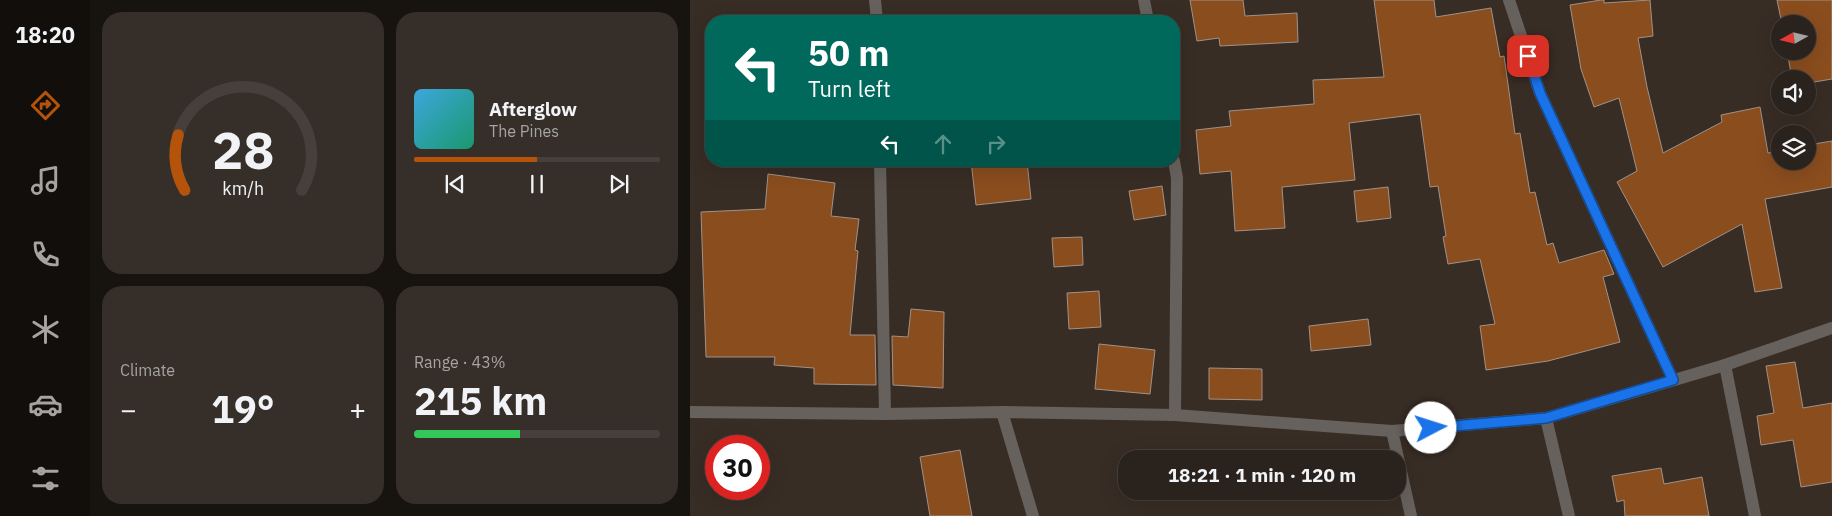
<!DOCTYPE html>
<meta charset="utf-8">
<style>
:root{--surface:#2a221c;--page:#362f29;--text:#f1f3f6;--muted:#a5a4a3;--line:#463f3b;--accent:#b45309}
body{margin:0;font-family:"IBM Plex Sans",sans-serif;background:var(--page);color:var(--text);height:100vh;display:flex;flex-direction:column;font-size:19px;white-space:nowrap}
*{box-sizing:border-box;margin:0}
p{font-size:16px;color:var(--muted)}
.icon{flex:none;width:28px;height:28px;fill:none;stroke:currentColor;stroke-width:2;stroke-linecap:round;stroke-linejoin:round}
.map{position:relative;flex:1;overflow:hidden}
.panel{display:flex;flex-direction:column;gap:12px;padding:12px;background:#17130f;width:600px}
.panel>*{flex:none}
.guide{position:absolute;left:15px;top:15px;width:475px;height:152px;border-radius:20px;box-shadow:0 5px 20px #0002,0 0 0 1px var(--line);background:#00695c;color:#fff;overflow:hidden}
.needle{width:32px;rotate:262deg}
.tools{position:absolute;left:1081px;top:15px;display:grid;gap:10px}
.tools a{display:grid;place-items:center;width:45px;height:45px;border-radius:50%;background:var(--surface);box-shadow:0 5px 20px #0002,0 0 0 1px var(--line);font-size:25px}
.speed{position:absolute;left:15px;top:435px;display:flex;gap:10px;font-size:25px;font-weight:700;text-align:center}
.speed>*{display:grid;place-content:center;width:65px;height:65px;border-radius:50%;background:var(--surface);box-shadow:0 5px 20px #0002,0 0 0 1px var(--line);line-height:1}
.speed .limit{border:8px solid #d22;background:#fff;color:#111}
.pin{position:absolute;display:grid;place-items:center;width:42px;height:42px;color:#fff;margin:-21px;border-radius:10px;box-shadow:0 2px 8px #0006}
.me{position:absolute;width:55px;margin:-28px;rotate:85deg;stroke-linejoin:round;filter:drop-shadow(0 0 4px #0008)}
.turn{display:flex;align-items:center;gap:18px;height:105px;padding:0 20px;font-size:22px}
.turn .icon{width:65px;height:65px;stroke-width:2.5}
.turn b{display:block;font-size:35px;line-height:42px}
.lanes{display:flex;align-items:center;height:48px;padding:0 20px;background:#0003;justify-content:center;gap:25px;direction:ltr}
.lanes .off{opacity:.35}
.big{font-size:38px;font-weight:800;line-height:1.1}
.panel .card{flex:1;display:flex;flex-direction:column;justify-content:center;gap:8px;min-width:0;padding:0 18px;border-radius:20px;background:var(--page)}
.panel .dial{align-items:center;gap:0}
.dial svg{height:130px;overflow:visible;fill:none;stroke:var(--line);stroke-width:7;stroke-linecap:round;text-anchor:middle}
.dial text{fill:var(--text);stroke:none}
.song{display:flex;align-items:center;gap:15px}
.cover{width:60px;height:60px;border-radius:8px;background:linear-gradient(135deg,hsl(200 70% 55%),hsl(160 70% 35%))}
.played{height:5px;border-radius:2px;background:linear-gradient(90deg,var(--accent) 50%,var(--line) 50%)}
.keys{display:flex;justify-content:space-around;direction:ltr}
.heat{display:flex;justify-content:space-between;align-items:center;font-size:28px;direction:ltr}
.charge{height:8px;border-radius:4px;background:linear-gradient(90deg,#34c759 43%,var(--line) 0)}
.panel .tiles{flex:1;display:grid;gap:12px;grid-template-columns:repeat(2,1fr)}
.trip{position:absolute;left:428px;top:450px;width:288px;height:50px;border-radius:20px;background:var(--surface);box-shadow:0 5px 20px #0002,0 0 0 1px var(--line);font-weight:800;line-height:50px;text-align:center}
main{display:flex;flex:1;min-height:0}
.menu{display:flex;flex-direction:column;width:90px;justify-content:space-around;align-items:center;background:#110e0b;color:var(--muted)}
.menu .icon{width:35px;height:35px}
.menu .selected{color:var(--accent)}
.menu b{font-size:22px;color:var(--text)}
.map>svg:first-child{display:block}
.building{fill:#8a4d1e;stroke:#a09289}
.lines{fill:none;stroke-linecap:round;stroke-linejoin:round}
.minor{stroke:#67615d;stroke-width:12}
.route-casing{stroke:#114b97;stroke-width:12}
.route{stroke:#1a73e8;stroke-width:9}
</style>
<main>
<nav class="menu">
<b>18:20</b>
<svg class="icon selected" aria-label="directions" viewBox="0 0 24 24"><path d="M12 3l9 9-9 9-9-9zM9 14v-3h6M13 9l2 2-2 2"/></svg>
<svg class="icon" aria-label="music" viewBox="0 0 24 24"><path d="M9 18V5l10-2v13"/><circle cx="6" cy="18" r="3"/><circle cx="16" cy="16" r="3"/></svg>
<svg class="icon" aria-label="phone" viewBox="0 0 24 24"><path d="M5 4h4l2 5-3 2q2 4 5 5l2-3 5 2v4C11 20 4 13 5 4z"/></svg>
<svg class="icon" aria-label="climate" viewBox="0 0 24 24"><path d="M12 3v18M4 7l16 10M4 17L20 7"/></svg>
<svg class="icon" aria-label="car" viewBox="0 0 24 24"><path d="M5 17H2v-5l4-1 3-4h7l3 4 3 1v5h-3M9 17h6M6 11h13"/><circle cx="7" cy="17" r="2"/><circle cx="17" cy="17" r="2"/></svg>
<svg class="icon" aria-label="filters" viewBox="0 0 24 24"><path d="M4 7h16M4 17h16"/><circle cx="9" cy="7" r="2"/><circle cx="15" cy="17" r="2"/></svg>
</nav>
<section class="panel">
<div class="tiles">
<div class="card dial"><svg viewBox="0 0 100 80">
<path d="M14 69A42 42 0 1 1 86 69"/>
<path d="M14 69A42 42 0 0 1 10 35" stroke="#b45309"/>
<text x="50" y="56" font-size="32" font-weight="700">28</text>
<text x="50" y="72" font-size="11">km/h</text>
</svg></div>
<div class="card">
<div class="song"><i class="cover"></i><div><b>Afterglow</b><p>The Pines</p></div></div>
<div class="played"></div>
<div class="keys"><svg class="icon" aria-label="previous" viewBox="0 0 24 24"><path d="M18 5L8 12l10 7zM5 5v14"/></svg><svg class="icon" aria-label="pause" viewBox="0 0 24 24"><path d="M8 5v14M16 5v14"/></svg><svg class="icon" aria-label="next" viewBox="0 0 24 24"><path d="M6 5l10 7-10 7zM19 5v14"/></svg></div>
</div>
<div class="card"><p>Climate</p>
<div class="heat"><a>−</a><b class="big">19°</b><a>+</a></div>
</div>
<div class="card"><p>Range · 43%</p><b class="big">215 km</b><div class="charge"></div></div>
</div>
</section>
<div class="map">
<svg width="1142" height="516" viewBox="0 0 1142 516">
<rect width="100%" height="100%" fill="#382d25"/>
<g class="building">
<polygon points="500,0 553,0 555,16 607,13 608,42 530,46 529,38 507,41"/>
<polygon points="684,0 744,0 746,17 801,8 810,57 814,56 825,134 830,133 840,193 845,192 857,245 863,243 869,263 914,250 924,274 913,277 930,342 858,361 796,370 790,326 805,324 790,259 758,264 753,237 756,236 748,186 740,187 730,114 659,123 665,180 592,187 595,228 545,231 541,171 510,174 506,130 541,126 539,111 624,104 623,80 694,77"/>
<polygon points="911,0 914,0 914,3 960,0 963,36 948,38 957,87 973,153 1032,122 1031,115 1070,107 1078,153 1090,151 1090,161 1118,161 1118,145 1142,141 1142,187 1075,199 1092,288 1065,292 1052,224 973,267 927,182 947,171 929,98 904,107 891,69 880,5"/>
<polygon points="1087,0 1142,0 1142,79 1118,83 1118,79 1102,79 1097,51 1118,51 1118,24 1092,24"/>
<polygon points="281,161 337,161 341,199 286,205"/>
<polygon points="78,174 145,183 141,216 169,219 165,250 168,251 160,335 185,335 186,385 124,384 124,368 84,365 85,357 16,357 11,212 75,209"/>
<polygon points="472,186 476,215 444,220 439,191"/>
<polygon points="698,187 701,218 667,222 664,191"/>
<polygon points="392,237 393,265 364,267 362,238"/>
<polygon points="409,291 411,327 379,329 377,293"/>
<polygon points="221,309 254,312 253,388 203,385 202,336 218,337"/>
<polygon points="678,319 681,345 621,351 619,326"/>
<polygon points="409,344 465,350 460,394 405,389"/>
<polygon points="1105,362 1113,408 1142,403 1142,482 1111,487 1103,440 1071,445 1067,416 1084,413 1076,366"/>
<polygon points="519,368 572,369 572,400 519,399"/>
<polygon points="270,450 282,516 240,516 230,457"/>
<polygon points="971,468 974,484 1012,477 1019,516 935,516 934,500 927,502 922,476"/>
</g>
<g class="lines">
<g class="minor">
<polyline points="185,0 187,21"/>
<polyline points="454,0 458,21"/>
<polyline points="819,0 850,93 983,380"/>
<polyline points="190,161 195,414"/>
<polyline points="484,161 487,178 485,415"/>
<polyline points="1035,365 1065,516"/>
<polyline points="0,412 195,414 312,412 485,415 702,431 856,418 1035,365 1142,328"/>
<polyline points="312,412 343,516"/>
<polyline points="856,418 879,516"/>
<polyline points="702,431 721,516"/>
</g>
</g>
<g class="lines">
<defs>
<polyline id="route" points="741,428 856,418 983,380 850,93 838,56"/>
</defs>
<use href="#route" class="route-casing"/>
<use href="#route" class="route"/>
</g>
</svg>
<div class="tools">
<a><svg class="needle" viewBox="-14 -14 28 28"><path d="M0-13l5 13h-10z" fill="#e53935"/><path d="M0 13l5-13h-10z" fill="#a5a4a3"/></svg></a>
<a><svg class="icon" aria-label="sound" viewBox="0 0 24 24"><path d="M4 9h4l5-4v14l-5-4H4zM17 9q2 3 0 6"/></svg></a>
<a><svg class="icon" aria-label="layers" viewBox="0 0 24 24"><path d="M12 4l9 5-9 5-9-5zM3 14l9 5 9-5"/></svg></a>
</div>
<div class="speed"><div class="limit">30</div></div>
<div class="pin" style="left:838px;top:56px;background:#d93025"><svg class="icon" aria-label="arrive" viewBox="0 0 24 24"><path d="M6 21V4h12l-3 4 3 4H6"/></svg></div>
<svg class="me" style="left:741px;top:428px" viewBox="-20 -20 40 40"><circle r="19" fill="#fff"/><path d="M0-13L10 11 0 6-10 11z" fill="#1a73e8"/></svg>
<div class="trip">18:21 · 1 min · 120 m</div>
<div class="guide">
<div class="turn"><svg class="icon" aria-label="left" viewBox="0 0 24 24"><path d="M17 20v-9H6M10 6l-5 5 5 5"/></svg><div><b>50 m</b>Turn left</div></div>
<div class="lanes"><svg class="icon" aria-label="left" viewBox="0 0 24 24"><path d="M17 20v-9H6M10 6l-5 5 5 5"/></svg><svg class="icon off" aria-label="ahead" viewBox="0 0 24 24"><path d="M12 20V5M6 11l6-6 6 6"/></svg><svg class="icon off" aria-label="right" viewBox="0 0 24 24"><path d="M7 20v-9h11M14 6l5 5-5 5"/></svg></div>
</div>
</div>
</main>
